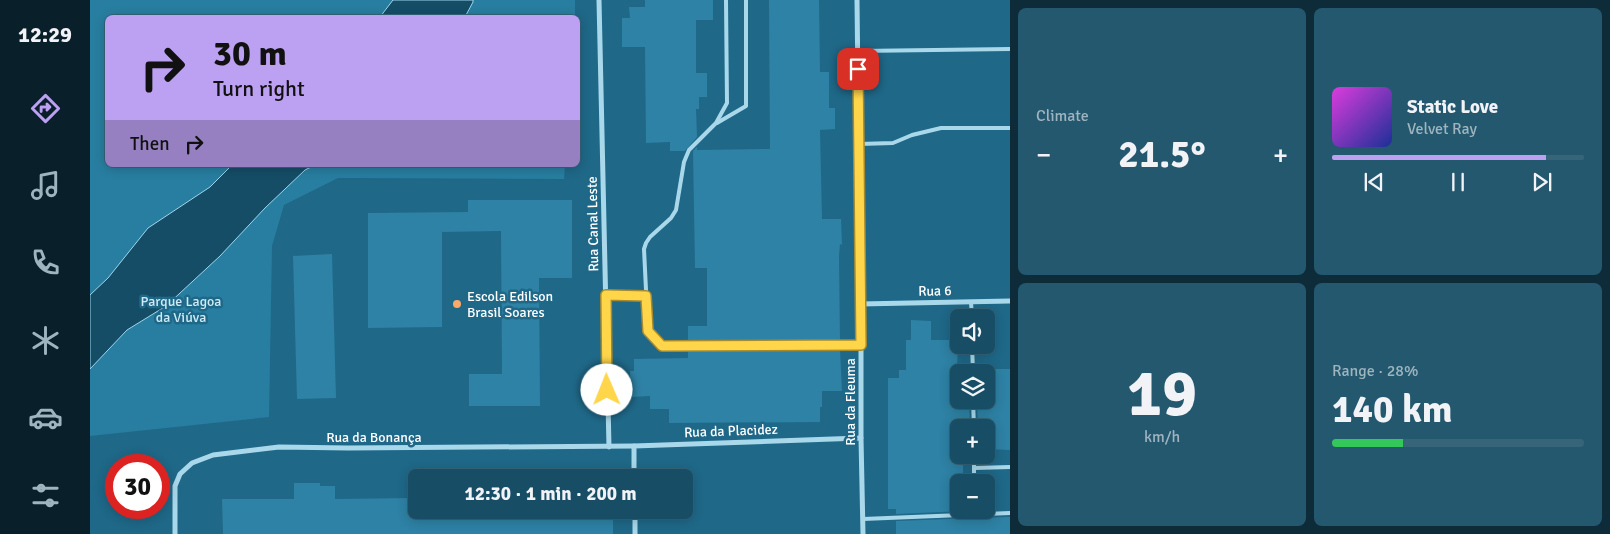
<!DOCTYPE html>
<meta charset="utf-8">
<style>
:root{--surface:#174e66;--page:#24586f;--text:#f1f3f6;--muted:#9eb4bf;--line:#36657a;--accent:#bca0f2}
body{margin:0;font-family:Signika,sans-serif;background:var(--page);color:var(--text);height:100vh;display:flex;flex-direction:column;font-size:19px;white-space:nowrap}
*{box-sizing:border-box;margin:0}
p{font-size:16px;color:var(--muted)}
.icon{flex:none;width:28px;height:28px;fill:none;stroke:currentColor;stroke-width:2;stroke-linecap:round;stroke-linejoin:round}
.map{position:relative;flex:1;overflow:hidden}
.details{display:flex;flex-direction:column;gap:8px;padding:8px;background:#0d2b38;width:600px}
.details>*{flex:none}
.hud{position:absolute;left:15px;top:15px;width:475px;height:152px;border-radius:8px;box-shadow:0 2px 12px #0003,0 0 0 1px var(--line);background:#bca0f2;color:#111;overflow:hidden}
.controls{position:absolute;left:860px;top:309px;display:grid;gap:10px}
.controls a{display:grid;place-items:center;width:45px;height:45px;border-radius:8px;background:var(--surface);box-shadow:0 2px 12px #0003,0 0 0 1px var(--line);font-size:25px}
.speed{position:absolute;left:15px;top:454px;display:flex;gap:10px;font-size:25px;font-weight:700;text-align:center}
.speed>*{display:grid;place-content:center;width:65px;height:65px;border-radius:50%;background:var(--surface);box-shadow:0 2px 12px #0003,0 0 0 1px var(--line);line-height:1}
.speed .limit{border:8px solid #d22;background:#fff;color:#111}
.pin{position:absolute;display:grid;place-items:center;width:42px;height:42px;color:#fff;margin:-21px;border-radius:10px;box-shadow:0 2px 8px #0006}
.me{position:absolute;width:55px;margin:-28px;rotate:359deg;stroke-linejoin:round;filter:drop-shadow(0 0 4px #0008)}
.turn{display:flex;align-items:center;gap:18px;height:105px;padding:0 25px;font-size:22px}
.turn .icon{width:65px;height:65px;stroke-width:2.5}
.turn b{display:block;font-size:35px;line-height:42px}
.then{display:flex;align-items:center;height:48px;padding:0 25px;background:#0003;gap:10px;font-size:19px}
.big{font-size:38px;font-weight:700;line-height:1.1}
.details .card{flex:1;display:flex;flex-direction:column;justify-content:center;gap:8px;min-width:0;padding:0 18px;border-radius:8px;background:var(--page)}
.details .dial{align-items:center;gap:0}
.dial b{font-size:65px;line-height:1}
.song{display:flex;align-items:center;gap:15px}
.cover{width:60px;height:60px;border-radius:8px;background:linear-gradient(135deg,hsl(300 70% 55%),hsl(230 70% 35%))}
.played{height:5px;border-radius:2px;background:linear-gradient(90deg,var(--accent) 85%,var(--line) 85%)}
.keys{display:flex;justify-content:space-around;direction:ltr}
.heat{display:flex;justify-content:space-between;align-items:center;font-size:28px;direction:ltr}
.charge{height:8px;border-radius:4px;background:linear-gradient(90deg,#34c759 28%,var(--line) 0)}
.details .tiles{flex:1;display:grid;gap:8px;grid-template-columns:repeat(2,1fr)}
.trip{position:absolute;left:318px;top:469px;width:285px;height:50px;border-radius:8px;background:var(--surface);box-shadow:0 2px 12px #0003,0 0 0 1px var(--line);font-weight:700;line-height:50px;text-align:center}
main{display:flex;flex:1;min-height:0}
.tab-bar{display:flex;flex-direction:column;width:90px;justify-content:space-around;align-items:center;background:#091f29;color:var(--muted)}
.tab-bar .icon{width:35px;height:35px}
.tab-bar .active{color:var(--accent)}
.tab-bar b{font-size:22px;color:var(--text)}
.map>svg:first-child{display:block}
.green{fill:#287ea0}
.water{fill:#154d67;stroke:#9cd6ec}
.building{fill:#2e82a5}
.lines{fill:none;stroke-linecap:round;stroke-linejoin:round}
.service{stroke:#a9d8eb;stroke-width:4}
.minor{stroke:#a9d8eb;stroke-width:5}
.route-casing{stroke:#a68a30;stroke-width:12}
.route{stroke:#ffd54a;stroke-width:9}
.poi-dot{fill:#f9aa69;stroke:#1f6888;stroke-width:2}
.labels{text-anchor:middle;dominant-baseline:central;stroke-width:5;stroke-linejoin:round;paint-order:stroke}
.street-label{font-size:14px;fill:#fff;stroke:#1f6888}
.poi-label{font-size:14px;fill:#fff;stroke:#1f6888;text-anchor:start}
.park-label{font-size:14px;fill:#ceecf8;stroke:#1f6888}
</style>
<main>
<nav class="tab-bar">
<b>12:29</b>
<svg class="icon active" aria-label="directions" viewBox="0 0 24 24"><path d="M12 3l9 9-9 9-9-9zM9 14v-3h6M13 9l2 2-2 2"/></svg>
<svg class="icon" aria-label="music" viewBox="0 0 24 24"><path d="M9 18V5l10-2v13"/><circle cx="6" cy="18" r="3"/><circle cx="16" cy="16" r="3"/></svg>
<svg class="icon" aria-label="phone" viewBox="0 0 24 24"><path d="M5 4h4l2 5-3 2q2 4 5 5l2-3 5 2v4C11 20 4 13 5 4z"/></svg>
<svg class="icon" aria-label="climate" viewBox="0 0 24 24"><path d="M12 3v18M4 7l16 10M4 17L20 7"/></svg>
<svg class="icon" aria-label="car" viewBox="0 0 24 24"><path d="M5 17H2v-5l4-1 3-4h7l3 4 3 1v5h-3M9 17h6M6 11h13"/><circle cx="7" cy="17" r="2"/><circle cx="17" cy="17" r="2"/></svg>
<svg class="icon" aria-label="filters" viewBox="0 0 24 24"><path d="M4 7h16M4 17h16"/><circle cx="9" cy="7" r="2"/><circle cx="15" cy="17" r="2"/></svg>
</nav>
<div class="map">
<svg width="920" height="534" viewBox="0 0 920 534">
<rect width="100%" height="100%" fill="#1f6888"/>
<polygon class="green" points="0,0 485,0 485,18 18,18 18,165 475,165 474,179 248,178 194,205 182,246 179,417 0,436"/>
<g class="water">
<polygon points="303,0 383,0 383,2 375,17 290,17"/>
<polygon points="142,165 225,165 215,170 175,208 130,256 76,306 37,330 0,369 0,295 18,278 58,228 120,187"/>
</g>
<g class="building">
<polygon points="555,0 623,0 623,20 606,20 606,73 617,73 617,97 609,97 609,109 606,109 607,137 595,151 580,151 580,142 556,143 555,47 532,47 532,18 540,18 539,7 555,7"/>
<polygon points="679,0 729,0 730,72 739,72 739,108 745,108 745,129 730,130 732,219 751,219 752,245 750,244 749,256 750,341 598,342 598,326 617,326 617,268 605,268 603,151 607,147 607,150 680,149"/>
<polygon points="378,200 482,200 482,278 449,278 450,406 379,406 379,374 412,374 411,231 352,232 352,327 278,328 278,213 378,212"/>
<polygon points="242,254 246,398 207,399 203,256"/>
<polygon points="821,320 841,321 841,340 868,340 867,370 879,369 879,372 869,372 869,400 879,400 880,428 869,428 869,455 873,455 873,482 869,482 869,510 873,510 873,511 806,514 806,509 798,509 798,378 809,378 809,370 816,370 816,340 821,340"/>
<polygon points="750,349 752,391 732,391 732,407 730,407 730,422 579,423 579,409 560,409 560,396 540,397 540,371 544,371 544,359 598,358 598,350"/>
<polygon points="887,369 920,369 920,450 896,449 896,428 888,428 887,400 896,400 896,372 887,372"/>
<polygon points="524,468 524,478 474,478 474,469"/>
<rect x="328" y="474" width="28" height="4"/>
<polygon points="204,483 230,483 230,486 245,486 245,499 326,498 326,510 523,510 523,534 133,534 132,499 204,499"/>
<polygon points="916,517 920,517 920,534 806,534 806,521"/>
</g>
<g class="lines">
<g class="service">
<polyline points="636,0 637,103 626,123 599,150 594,162 586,210 581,218 560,237 556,243 554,249 558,331 572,346 771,345"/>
<polyline points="768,51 920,49"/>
<polyline points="627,123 656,106 656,0"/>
<polyline points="769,144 803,143 822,135 851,128 920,128"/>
<polyline points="515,295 556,296"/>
<polyline points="881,302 882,318"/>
<polyline points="882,345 883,372"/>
<polyline points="883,400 884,428"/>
<polyline points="884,455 884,482"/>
<polyline points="884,468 920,467"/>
<polyline points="773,519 920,513"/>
</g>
<g class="minor">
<polyline points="509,0 519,447"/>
<polyline points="767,0 771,345 771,438 773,534"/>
<polyline points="770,304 920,301"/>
<polyline points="544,478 544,446 771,438"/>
<polyline points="545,510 545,534"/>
<polyline points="85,534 85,486 90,474 102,463 123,455 189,447 258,448 544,446"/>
</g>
</g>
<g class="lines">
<defs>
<polyline id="route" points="517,390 516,295 556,296 558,331 572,346 771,345 768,69"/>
</defs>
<use href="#route" class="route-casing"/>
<use href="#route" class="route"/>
</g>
<circle class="poi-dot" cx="367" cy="304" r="5"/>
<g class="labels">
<g class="street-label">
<text transform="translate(503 224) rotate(-91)">Rua Canal Leste</text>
<text transform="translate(845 291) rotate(-1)">Rua 6</text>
<text transform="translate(760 402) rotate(-90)">Rua da Fleuma</text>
<text transform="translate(641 431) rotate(-2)">Rua da Placidez</text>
<text x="284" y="437">Rua da Bonança</text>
</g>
<g class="poi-label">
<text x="377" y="296">Escola Edilson<tspan x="377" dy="16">Brasil Soares</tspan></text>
</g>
<g class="park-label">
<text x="91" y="301">Parque Lagoa<tspan x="91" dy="16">da Viúva</tspan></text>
</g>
</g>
</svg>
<div class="controls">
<a><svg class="icon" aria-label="sound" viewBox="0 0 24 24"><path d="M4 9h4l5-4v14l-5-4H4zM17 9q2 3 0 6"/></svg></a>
<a><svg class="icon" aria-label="layers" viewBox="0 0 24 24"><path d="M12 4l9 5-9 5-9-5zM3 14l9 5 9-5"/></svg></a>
<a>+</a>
<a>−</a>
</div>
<div class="speed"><div class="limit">30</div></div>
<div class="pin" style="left:768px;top:69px;background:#d93025"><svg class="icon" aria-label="arrive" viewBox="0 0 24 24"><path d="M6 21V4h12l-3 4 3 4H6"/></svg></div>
<svg class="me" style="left:517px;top:390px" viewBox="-20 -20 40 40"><circle r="19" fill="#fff"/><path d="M0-13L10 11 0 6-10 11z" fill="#ffd54a"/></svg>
<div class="trip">12:30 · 1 min · 200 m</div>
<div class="hud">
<div class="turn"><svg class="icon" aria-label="right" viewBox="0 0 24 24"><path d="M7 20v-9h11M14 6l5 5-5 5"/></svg><div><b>30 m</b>Turn right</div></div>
<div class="then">Then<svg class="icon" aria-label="right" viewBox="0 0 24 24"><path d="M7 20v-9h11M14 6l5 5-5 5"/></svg></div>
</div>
</div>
<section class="details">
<div class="tiles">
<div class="card"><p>Climate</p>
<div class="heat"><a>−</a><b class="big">21.5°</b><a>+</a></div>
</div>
<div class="card">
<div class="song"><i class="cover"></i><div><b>Static Love</b><p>Velvet Ray</p></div></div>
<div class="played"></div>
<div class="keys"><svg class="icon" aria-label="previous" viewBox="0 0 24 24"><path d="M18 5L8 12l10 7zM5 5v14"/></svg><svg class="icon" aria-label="pause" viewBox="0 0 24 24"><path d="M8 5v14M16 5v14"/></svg><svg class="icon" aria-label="next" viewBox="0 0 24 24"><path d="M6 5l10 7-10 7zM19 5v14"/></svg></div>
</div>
<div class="card dial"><b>19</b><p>km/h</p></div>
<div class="card"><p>Range · 28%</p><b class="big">140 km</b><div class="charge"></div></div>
</div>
</section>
</main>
